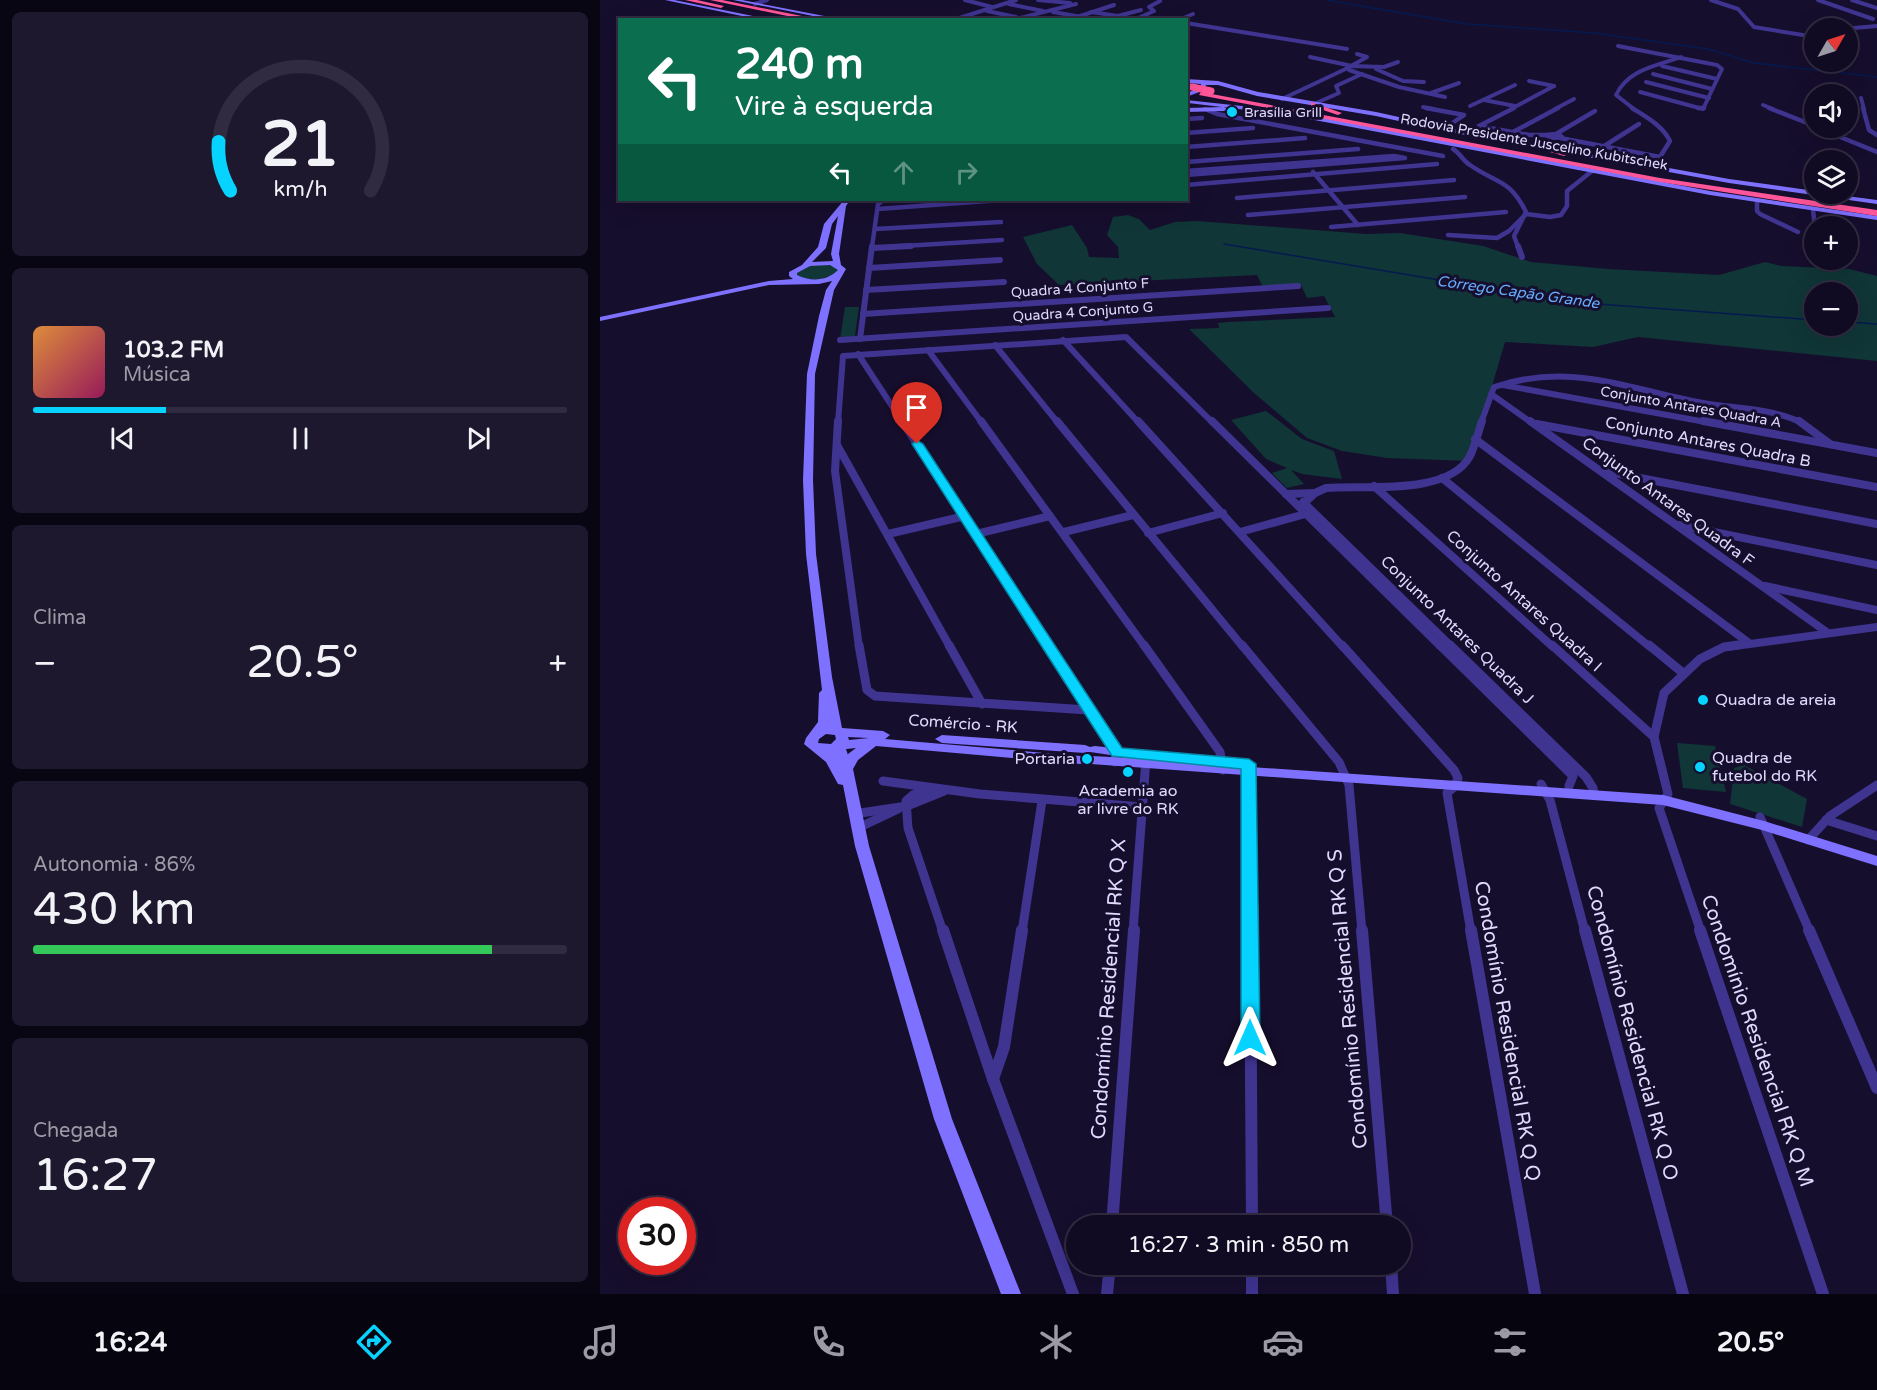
<!DOCTYPE html>
<html lang="pt">
<meta charset="utf-8">
<style>
:root{--surface:#100a22;--page:#1e182f;--text:#f1f3f6;--muted:#9c9aa5;--line:#302b40;--accent:#06d3ff}
body{margin:0;font-family:"Varela Round",sans-serif;background:var(--page);color:var(--text);height:100vh;display:flex;flex-direction:column;font-size:22px;white-space:nowrap}
*{box-sizing:border-box;margin:0}
p{font-size:20px;color:var(--muted)}
.icon{flex:none;width:33px;height:33px;fill:none;stroke:currentColor;stroke-width:2;stroke-linecap:round;stroke-linejoin:round}
.map{position:relative;flex:1;overflow:hidden}
.panel{display:flex;flex-direction:column;gap:12px;padding:12px;background:#090613;width:600px}
.panel>*{flex:none}
.top-card{position:absolute;left:18px;top:18px;width:570px;height:183px;border-radius:0px;box-shadow:0 6px 24px #0002,0 0 0 2px var(--line);background:#0b6e4f;color:#fff;overflow:hidden}
.needle{width:39px;rotate:51deg}
.controls{position:absolute;left:1204px;top:18px;display:grid;gap:12px}
.controls a{display:grid;place-items:center;width:54px;height:54px;border-radius:50%;background:var(--surface);box-shadow:0 6px 24px #0002,0 0 0 2px var(--line);font-size:30px}
.speed{position:absolute;left:18px;top:1197px;display:flex;gap:12px;font-size:30px;font-weight:700;text-align:center}
.speed>*{display:grid;place-content:center;width:78px;height:78px;border-radius:50%;background:var(--surface);box-shadow:0 6px 24px #0002,0 0 0 2px var(--line);line-height:1}
.speed .limit{border:9px solid #d22;background:#fff;color:#111}
.pin{position:absolute;display:grid;place-items:center;width:51px;height:51px;color:#fff;margin:-62px -26px;border-radius:50% 50% 50% 0;rotate:-45deg;box-shadow:0 0 6px #0007}
.pin .icon{rotate:45deg}
.me{position:absolute;width:66px;margin:-33px;rotate:0deg;stroke-linejoin:round;filter:drop-shadow(0 0 4px #0008)}
.turn{display:flex;align-items:center;gap:21px;height:126px;padding:0 18px;font-size:27px}
.turn .icon{width:78px;height:78px;stroke-width:2.5}
.turn b{display:block;font-size:42px;line-height:51px}
.lanes{display:flex;align-items:center;height:57px;padding:0 18px;background:#0003;justify-content:center;gap:30px;direction:ltr}
.lanes .off{opacity:.35}
.big{font-size:45px;font-weight:600;line-height:1.1}
.panel .tile{flex:1;display:flex;flex-direction:column;justify-content:center;gap:9px;min-width:0;padding:0 21px;border-radius:9px;background:var(--page)}
.panel .dial{align-items:center;gap:0}
.dial svg{height:156px;overflow:visible;fill:none;stroke:var(--line);stroke-width:7;stroke-linecap:round;text-anchor:middle}
.dial text{fill:var(--text);stroke:none}
.song{display:flex;align-items:center;gap:18px}
.cover{width:72px;height:72px;border-radius:9px;background:linear-gradient(135deg,hsl(30 70% 55%),hsl(330 70% 35%))}
.played{height:6px;border-radius:3px;background:linear-gradient(90deg,var(--accent) 25%,var(--line) 25%)}
.keys{display:flex;justify-content:space-around;direction:ltr}
.heat{display:flex;justify-content:space-between;align-items:center;font-size:33px;direction:ltr}
.charge{height:9px;border-radius:4px;background:linear-gradient(90deg,#34c759 86%,var(--line) 0)}
.trip{position:absolute;left:466px;top:1215px;width:345px;height:60px;border-radius:30px;background:var(--surface);box-shadow:0 6px 24px #0002,0 0 0 2px var(--line);font-weight:600;line-height:60px;text-align:center}
.tab-bar{display:flex;height:96px;justify-content:space-around;align-items:center;background:#06040e;color:var(--muted)}
.tab-bar .icon{width:42px;height:42px}
.tab-bar .selected{color:var(--accent)}
.tab-bar b{font-size:27px;color:var(--text)}
main{display:flex;flex:1;min-height:0}
.map>svg:first-child{display:block}
.green{fill:#103637;fill-rule:evenodd}
.lines{fill:none;stroke-linecap:round;stroke-linejoin:round}
.stream{stroke:#051a4f;stroke-width:1.5}
.street-far5{stroke:#3f3490;stroke-width:4}
.street-far4{stroke:#3f3490;stroke-width:4.5}
.street-far3{stroke:#3f3490;stroke-width:6}
.street-far2{stroke:#3f3490;stroke-width:8}
.street-far1{stroke:#3f3490;stroke-width:9}
.street{stroke:#3f3490;stroke-width:12}
.secondary{fill:#7f71ff;fill-rule:evenodd}
.highway{fill:#f59;fill-rule:evenodd}
.highway-bridge{stroke:#f59;stroke-width:7}
.route{fill:#06d3ff;stroke:#0489a6;stroke-width:1.5}
.poi-dot{fill:#06d3ff;stroke:#160e2d;stroke-width:2}
.labels{text-anchor:middle;dominant-baseline:central;stroke-width:6;stroke-linejoin:round;paint-order:stroke}
.far-poi-label{font-size:14px;fill:#e1daff;stroke:#160e2d;text-anchor:start}
.far-street-label{font-size:14px;fill:#e1daff;stroke:#160e2d}
.far-water-label{font-size:15px;font-style:italic;fill:#68adff;stroke:#160e2d}
.street-label{font-size:16px;fill:#e1daff;stroke:#160e2d}
.poi-label{font-size:16px;fill:#e1daff;stroke:#160e2d;text-anchor:start}
.near-street-label{font-size:20px;fill:#e1daff;stroke:#160e2d}
</style>
<main>
<section class="panel">
<div class="tile dial"><svg viewBox="0 0 100 80">
<path d="M14 69A42 42 0 1 1 86 69"/>
<path d="M14 69A42 42 0 0 1 8 44" stroke="#06d3ff"/>
<text x="50" y="56" font-size="32" font-weight="700">21</text>
<text x="50" y="72" font-size="11">km/h</text>
</svg></div>
<div class="tile">
<div class="song"><i class="cover"></i><div><b>103.2 FM</b><p>Música</p></div></div>
<div class="played"></div>
<div class="keys"><svg class="icon" aria-label="previous" viewBox="0 0 24 24"><path d="M18 5L8 12l10 7zM5 5v14"/></svg><svg class="icon" aria-label="pause" viewBox="0 0 24 24"><path d="M8 5v14M16 5v14"/></svg><svg class="icon" aria-label="next" viewBox="0 0 24 24"><path d="M6 5l10 7-10 7zM19 5v14"/></svg></div>
</div>
<div class="tile"><p>Clima</p>
<div class="heat"><a>−</a><b class="big">20.5°</b><a>+</a></div>
</div>
<div class="tile"><p>Autonomia · 86%</p><b class="big">430 km</b><div class="charge"></div></div>
<div class="tile"><p>Chegada</p><b class="big">16:27</b></div>
</section>
<div class="map">
<svg width="1277" height="1294" viewBox="0 0 1277 1294">
<rect width="100%" height="100%" fill="#160e2d"/>
<g class="green">
<path d="M528 215 539 219 550 230 575 222 597 221 766 234 800 233 883 246 931 262 1008 269 1119 275 1165 262 1181 266 1249 269 1277 276V361L1038 337 993 347 905 342 870 461 787 458 742 451 707 438 654 393 589 329 619 328 618 323 629 322 735 317 724 296 707 298 701 285 663 287 657 275 459 285 437 264 423 237 472 225 487 248 489 257 519 258 518 247 507 235 513 217ZM1215 292H1248V326H1215Z"/>
<polygon points="227,263 240,269 237,274 219,280 199,279 195,271 205,266"/>
<polygon points="245,307 259,307 255,336 240,339"/>
<polygon points="666,411 702,439 734,451 742,479 702,474 691,470 704,484 687,488 672,473 687,468 666,459 631,420"/>
<polygon points="1077,743 1115,746 1126,792 1083,788"/>
<polygon points="1144,765 1207,799 1202,827 1130,804 1134,768"/>
</g>
<g class="lines">
<g class="stream">
<polyline points="726,0 867,24 994,33 1108,49 1154,63 1277,77"/>
<polyline points="624,244 971,302 1215,320"/>
<polyline points="1248,322 1277,324"/>
</g>
<g class="street-far5">
<polyline points="365,0 392,7"/>
<polyline points="438,0 470,3"/>
<polyline points="1111,0 1138,9 1154,27 1215,37"/>
<polyline points="1218,0 1273,19"/>
<polyline points="1252,0 1277,8"/>
<polyline points="155,4 167,0"/>
<polyline points="409,4 443,11"/>
<polyline points="387,11 416,17"/>
<polyline points="453,12 499,20"/>
<polyline points="491,12 518,16 541,10"/>
<polyline points="544,17 562,20"/>
<polyline points="353,20 416,0"/>
<polyline points="412,20 476,4"/>
<polyline points="468,20 514,5"/>
<polyline points="534,20 554,11 549,7 560,1"/>
<polyline points="579,20 593,14"/>
<polyline points="586,23 747,49"/>
<polyline points="1254,28 1277,26"/>
<polyline points="1018,46 1117,65 1122,69 1103,109 1040,92"/>
<polyline points="710,57 752,66"/>
<polyline points="751,66 767,57 757,54"/>
<polyline points="1062,66 1117,79"/>
<polyline points="776,69 803,81 824,82"/>
<polyline points="749,70 799,87 845,97"/>
<polyline points="1053,74 1112,89"/>
<polyline points="929,81 954,86"/>
<polyline points="1046,82 1109,98"/>
<polyline points="831,93 859,83"/>
<polyline points="1261,98 1264,109"/>
<polyline points="682,99 752,66 784,67 798,62"/>
<polyline points="884,100 915,106"/>
<polyline points="714,104 739,93 736,86 762,74"/>
<polyline points="1163,105 1173,109"/>
<polyline points="870,106 915,85"/>
<polyline points="823,107 834,109"/>
<polyline points="911,109 954,86"/>
<polyline points="955,109 974,99"/>
<path d="M1034 109 1016 95C1028 69 1057 66 1081 57"/>
</g>
<g class="street-far4">
<polyline points="826,108 864,115 844,129"/>
<polyline points="1098,108 1104,108"/>
<polyline points="1169,108 1215,126"/>
<polyline points="1263,108 1269,130 1277,135"/>
<polyline points="605,109 617,114 843,156"/>
<polyline points="586,119 602,118"/>
<polyline points="879,126 914,108"/>
<polyline points="879,126 929,135 945,135"/>
<polyline points="1218,128 1277,152"/>
<polyline points="913,132 958,108"/>
<polyline points="586,133 653,128"/>
<polyline points="960,135 962,137 953,138 945,135 956,134 995,111"/>
<path d="M960 138 1060 157 1070 141C1062 125 1046 117 1032 108"/>
<polyline points="586,147 705,138"/>
<polyline points="1001,148 1039,124"/>
<path d="M853 149C860 153 863 161 870 165 897 184 909 178 926 212L914 236 918 247"/>
<polyline points="586,162 758,149"/>
<polyline points="586,171 794,156 805,158 586,175"/>
<polyline points="713,172 758,225"/>
<polyline points="586,185 837,164"/>
<polyline points="637,198 854,180"/>
<polyline points="1157,200 1157,211 1160,214 1198,232"/>
<polyline points="278,209 401,200"/>
<polyline points="1213,209 1215,229"/>
<polyline points="648,215 865,197"/>
<polyline points="731,227 906,212"/>
<polyline points="275,229 401,222"/>
<polyline points="848,235 897,238 909,231 926,214 950,217 961,215 967,206 967,191 992,171"/>
<polyline points="272,247 278,204 284,200"/>
<polyline points="287,247 402,240"/>
</g>
<g class="street-far3">
<polyline points="918,246 922,257"/>
<polyline points="272,248 311,246"/>
<polyline points="269,268 400,260"/>
<polyline points="266,290 404,282"/>
<polyline points="263,314 698,286"/>
<polyline points="260,339 272,246"/>
<polyline points="240,340 728,308"/>
<polyline points="463,340 539,423"/>
<polyline points="395,345 458,423"/>
<polyline points="328,350 382,423"/>
<polyline points="258,354 303,423"/>
<polyline points="903,385 1111,423"/>
<polyline points="891,394 932,423"/>
<polyline points="238,423 243,356 526,337 613,423"/>
<path d="M881 423 894 387C969 362 1025 388 1098 402 1132 409 1170 407 1202 423"/>
</g>
<g class="street-far2">
<polyline points="238,421 235,471 259,647"/>
<polyline points="302,421 448,647"/>
<polyline points="381,421 545,647"/>
<polyline points="457,421 643,647"/>
<polyline points="538,421 743,647"/>
<polyline points="612,421 841,647"/>
<polyline points="930,421 1228,633"/>
<polyline points="1103,421 1277,453"/>
<polyline points="1199,421 1230,444"/>
<polyline points="937,424 1277,487"/>
<polyline points="875,439 1149,643"/>
<polyline points="237,445 350,647"/>
<polyline points="1004,471 1277,524"/>
<polyline points="842,478 1050,647"/>
<polyline points="774,486 953,647"/>
<polyline points="686,494 715,493"/>
<polyline points="703,502 852,647"/>
<path d="M700 507 715 493 726 488C764 485 849 496 870 456 875 446 878 433 882 421"/>
<polyline points="1079,525 1277,565"/>
<polyline points="464,532 533,515"/>
<polyline points="640,532 709,513"/>
<polyline points="548,533 623,513"/>
<polyline points="288,534 365,516"/>
<polyline points="376,534 450,516"/>
<polyline points="1165,586 1277,610"/>
<polyline points="1127,647 1277,627"/>
</g>
<g class="street-far1">
<polyline points="259,645 267,690 275,696 488,710"/>
<polyline points="349,645 382,704"/>
<polyline points="447,645 517,753 515,762"/>
<polyline points="544,645 620,752 623,770"/>
<polyline points="642,645 739,762 749,785 762,932"/>
<polyline points="742,645 854,770 858,778 855,786 847,793 871,932"/>
<polyline points="840,645 973,776 969,786"/>
<polyline points="850,645 986,777 993,788 994,795"/>
<polyline points="952,645 1054,737"/>
<polyline points="1049,645 1083,673"/>
<polyline points="649,764 650,932"/>
<polyline points="283,781 380,794 542,807"/>
<polyline points="941,784 950,800 985,932"/>
<polyline points="328,789 313,795 306,801 308,828 343,932"/>
<polyline points="254,814 307,806 344,791"/>
<polyline points="1160,817 1210,932"/>
<polyline points="1226,820 1277,836"/>
<polyline points="258,828 298,809"/>
<polyline points="1208,840 1230,816 1277,785"/>
<polyline points="422,932 442,801"/>
<polyline points="533,932 546,759"/>
<polyline points="1101,932 1059,808 1068,794 1054,737 1064,693 1100,659 1124,647 1138,645"/>
</g>
<g class="street">
<polyline points="343,930 393,1079 473,1294"/>
<polyline points="650,930 652,1226"/>
<polyline points="762,930 787,1226"/>
<polyline points="871,930 935,1294"/>
<polyline points="985,930 1083,1294"/>
<polyline points="1100,930 1223,1294"/>
<polyline points="1209,930 1277,1088"/>
<polyline points="393,1079 404,1047 422,930"/>
<polyline points="512,1226 534,930"/>
<polyline points="652,1264 652,1294"/>
<polyline points="791,1264 793,1294"/>
<polyline points="507,1294 510,1264"/>
</g>
<g class="secondary">
<polygon points="65,0 74,0 173,20 161,20"/>
<polygon points="133,0 142,0 245,20 233,20"/>
<polygon points="586,79 618,81 658,92 776,112 844,127 1129,179 1215,191 1215,194 1231,194 1277,200 1277,204 1129,183 844,131 776,116 657,96 618,85 606,85 605,90 586,97 586,93 600,88 601,84 586,83"/>
<polygon points="586,100 688,111 1110,191 1277,216 1277,220 1110,195 688,115 588,103"/>
<polygon points="586,108 624,107 627,109 624,111 586,112"/>
<path d="M244 200H250L246 206 239 254 241 265 246 269 234 290 215 374 213 480 216 554 232 677 242 728 283 731 290 735 285 739 480 756 485 758 491 756 531 758 490 752 485 753 342 743 335 739 342 735 485 745 490 747 495 746 559 753 564 754 566 757 562 761 1063 795 1164 821 1277 856V866L1162 830 1063 805 491 764 485 762 480 764 276 746 258 760 253 769 269 846 352 1119 421 1294H401L334 1119 255 846 243 785 238 784 226 762 204 744 206 738 218 722 219 693 222 690 206 554 203 480 207 374 219 316 226 290 232 281 219 284 169 285 0 321V317L169 281 193 279 189 276V272L202 265 218 247 224 224ZM238 216 231 254 233 261 212 262 226 248 232 224ZM230 265 238 270C227 281 211 282 197 275V273L210 266ZM226 734 235 735 236 739 231 744 218 743 219 739ZM248 737 269 738 249 740ZM256 748 248 754V755L246 749Z"/>
</g>
<g class="highway">
<polygon points="85,0 97,0 124,6 121,8"/>
<polygon points="110,0 122,0 222,20 207,20"/>
<polygon points="601,92 1060,178 1277,210 1277,216 1060,182 599,95"/>
<polygon points="711,102 742,113 738,115 711,106"/>
<polygon points="939,144 967,152 968,154 964,156 936,148 936,144"/>
</g>
<polyline class="highway-bridge" points="592,87 611,91"/>
</g>
<polygon class="route" points="317,440 323,444 522,748 649,759 656,764 660,1038 657,1043 650,1045 644,1043 641,1038 641,769 512,756 312,444"/>
<g class="poi-dot">
<circle cx="632" cy="112" r="6"/>
<circle cx="1103" cy="700" r="6"/>
<circle cx="487" cy="759" r="6"/>
<circle cx="1100" cy="767" r="6"/>
<circle cx="528" cy="772" r="6"/>
</g>
<g class="labels">
<g class="far-poi-label">
<text x="644" y="112">Brasília Grill</text>
</g>
<g class="far-street-label">
<text transform="translate(934 142) rotate(10)">Rodovia Presidente Juscelino Kubitschek</text>
<text transform="translate(480 288) rotate(-4)">Quadra 4 Conjunto F</text>
<text transform="translate(483 312) rotate(-4)">Quadra 4 Conjunto G</text>
<text transform="translate(1091 407) rotate(10)">Conjunto Antares Quadra A</text>
</g>
<g class="far-water-label">
<text transform="translate(918 292) rotate(8)">Córrego Capão Grande</text>
</g>
<g class="street-label">
<text transform="translate(1108 442) rotate(11)">Conjunto Antares Quadra B</text>
<text transform="translate(1068 502) rotate(36)">Conjunto Antares Quadra F</text>
<text transform="translate(924 601) rotate(42)">Conjunto Antares Quadra I</text>
<text transform="translate(857 630) rotate(44)">Conjunto Antares Quadra J</text>
<text transform="translate(363 724) rotate(4)">Comércio - RK</text>
</g>
<g class="poi-label">
<text x="1115" y="700">Quadra de areia</text>
<text x="1112" y="758">Quadra de<tspan x="1112" dy="18">futebol do RK</tspan></text>
<text x="475" y="759" text-anchor="end">Portaria</text>
<text x="528" y="791" text-anchor="middle">Academia ao<tspan x="528" dy="18">ar livre do RK</tspan></text>
</g>
<g class="near-street-label">
<text transform="translate(509 989) rotate(-86)">Condomínio Residencial RK Q X</text>
<text transform="translate(748 999) rotate(-95)">Condomínio Residencial RK Q S</text>
<text transform="translate(907 1031) rotate(80)">Condomínio Residencial RK Q Q</text>
<text transform="translate(1032 1033) rotate(75)">Condomínio Residencial RK Q O</text>
<text transform="translate(1157 1041) rotate(71)">Condomínio Residencial RK Q M</text>
</g>
</g>
</svg>
<div class="controls">
<a><svg class="needle" viewBox="-14 -14 28 28"><path d="M0-13l5 13h-10z" fill="#e53935"/><path d="M0 13l5-13h-10z" fill="#9c9aa5"/></svg></a>
<a><svg class="icon" aria-label="sound" viewBox="0 0 24 24"><path d="M4 9h4l5-4v14l-5-4H4zM17 9q2 3 0 6"/></svg></a>
<a><svg class="icon" aria-label="layers" viewBox="0 0 24 24"><path d="M12 4l9 5-9 5-9-5zM3 14l9 5 9-5"/></svg></a>
<a>+</a>
<a>−</a>
</div>
<div class="speed"><div class="limit">30</div></div>
<div class="pin" style="left:317px;top:444px;background:#d93025"><svg class="icon" aria-label="arrive" viewBox="0 0 24 24"><path d="M6 21V4h12l-3 4 3 4H6"/></svg></div>
<svg class="me" style="left:650px;top:1038px" viewBox="-20 -20 40 40"><path d="M0-17L14 15 0 8-14 15z" fill="#06d3ff" stroke="#fff" stroke-width="4"/></svg>
<div class="trip">16:27 · 3 min · 850 m</div>
<div class="top-card">
<div class="turn"><svg class="icon" aria-label="left" viewBox="0 0 24 24"><path d="M17 20v-9H6M10 6l-5 5 5 5"/></svg><div><b>240 m</b>Vire à esquerda</div></div>
<div class="lanes"><svg class="icon" aria-label="left" viewBox="0 0 24 24"><path d="M17 20v-9H6M10 6l-5 5 5 5"/></svg><svg class="icon off" aria-label="ahead" viewBox="0 0 24 24"><path d="M12 20V5M6 11l6-6 6 6"/></svg><svg class="icon off" aria-label="right" viewBox="0 0 24 24"><path d="M7 20v-9h11M14 6l5 5-5 5"/></svg></div>
</div>
</div>
</main>
<nav class="tab-bar">
<b>16:24</b>
<svg class="icon selected" aria-label="directions" viewBox="0 0 24 24"><path d="M12 3l9 9-9 9-9-9zM9 14v-3h6M13 9l2 2-2 2"/></svg>
<svg class="icon" aria-label="music" viewBox="0 0 24 24"><path d="M9 18V5l10-2v13"/><circle cx="6" cy="18" r="3"/><circle cx="16" cy="16" r="3"/></svg>
<svg class="icon" aria-label="phone" viewBox="0 0 24 24"><path d="M5 4h4l2 5-3 2q2 4 5 5l2-3 5 2v4C11 20 4 13 5 4z"/></svg>
<svg class="icon" aria-label="climate" viewBox="0 0 24 24"><path d="M12 3v18M4 7l16 10M4 17L20 7"/></svg>
<svg class="icon" aria-label="car" viewBox="0 0 24 24"><path d="M5 17H2v-5l4-1 3-4h7l3 4 3 1v5h-3M9 17h6M6 11h13"/><circle cx="7" cy="17" r="2"/><circle cx="17" cy="17" r="2"/></svg>
<svg class="icon" aria-label="filters" viewBox="0 0 24 24"><path d="M4 7h16M4 17h16"/><circle cx="9" cy="7" r="2"/><circle cx="15" cy="17" r="2"/></svg>
<b>20.5°</b>
</nav>
